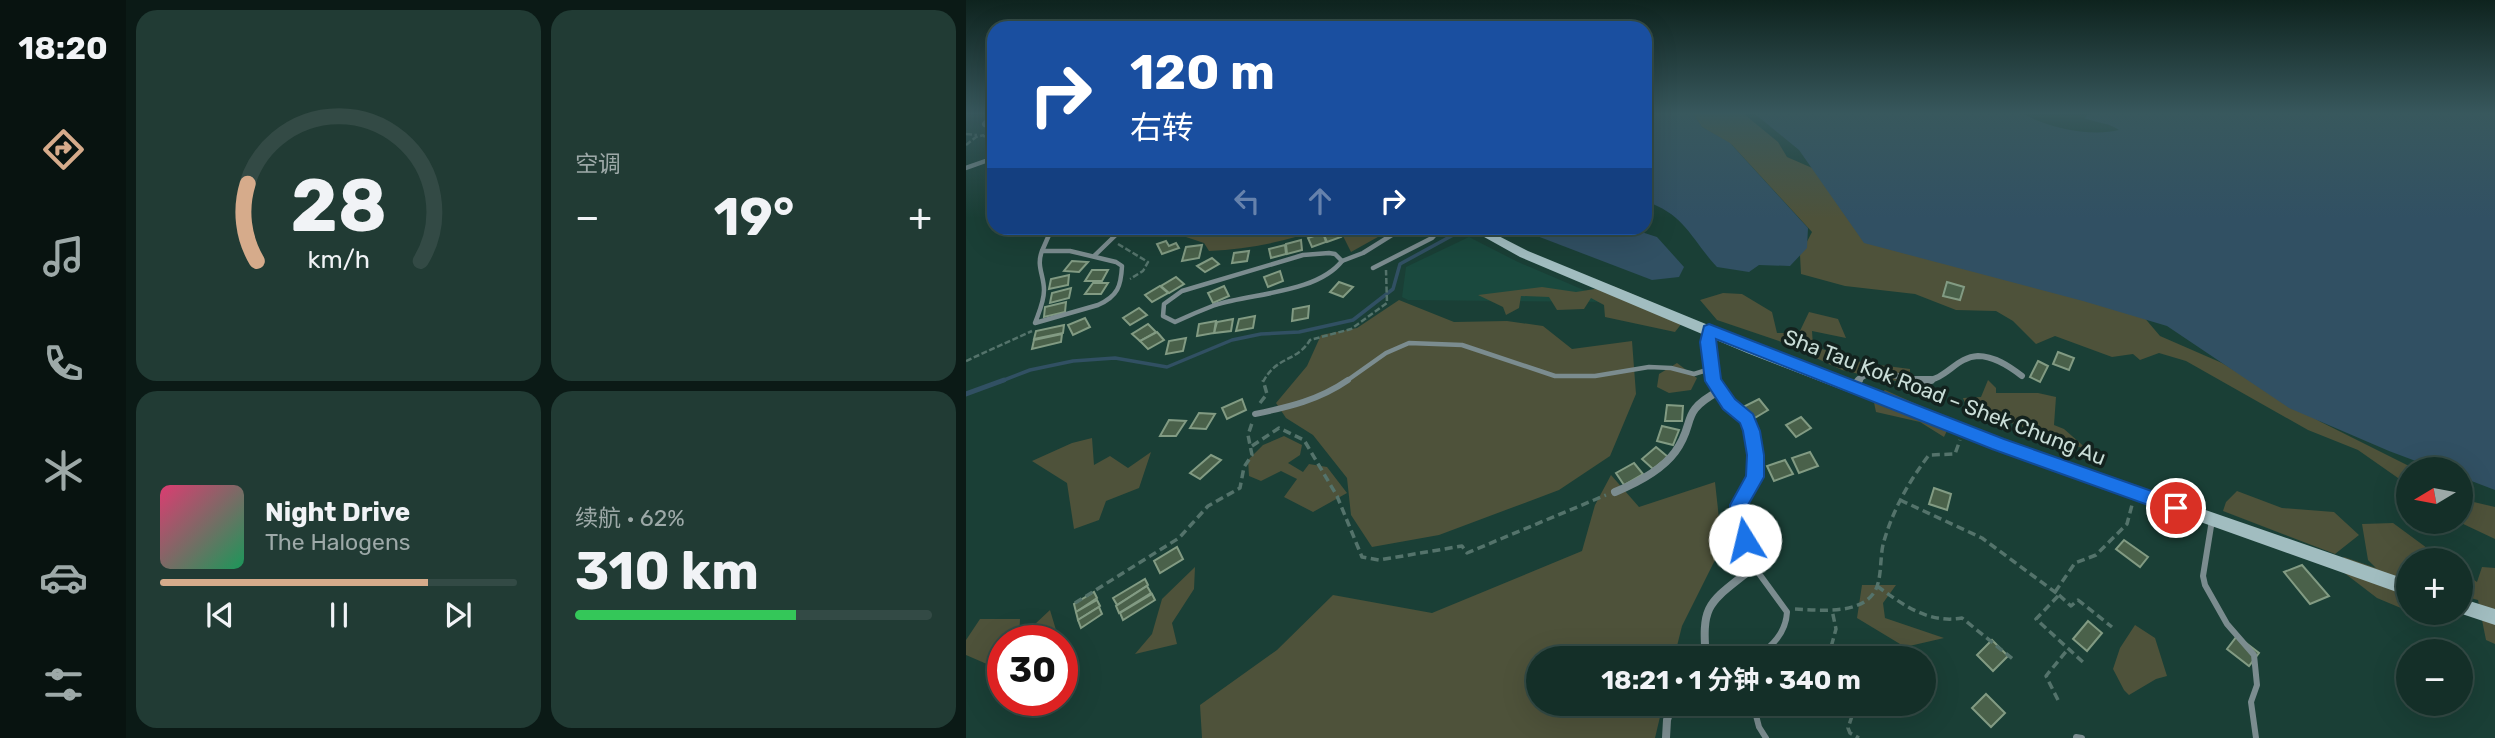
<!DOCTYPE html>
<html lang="zh">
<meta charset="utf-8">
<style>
:root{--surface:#142f28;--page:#213b34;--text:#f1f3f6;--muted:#9da9a8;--line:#334a45;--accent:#d6ab8b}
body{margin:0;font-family:Rubik,"Noto Sans SC",sans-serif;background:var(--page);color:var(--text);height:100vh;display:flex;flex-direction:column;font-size:26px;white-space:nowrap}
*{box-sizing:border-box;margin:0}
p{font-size:23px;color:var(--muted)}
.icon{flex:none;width:38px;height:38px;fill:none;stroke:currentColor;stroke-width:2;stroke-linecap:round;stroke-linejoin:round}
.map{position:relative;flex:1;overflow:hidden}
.panel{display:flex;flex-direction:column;gap:10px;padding:10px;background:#0b1a16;width:840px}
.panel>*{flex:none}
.hud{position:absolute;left:21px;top:21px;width:665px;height:214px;border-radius:21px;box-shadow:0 7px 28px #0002,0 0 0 2px var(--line);background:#1a4fa0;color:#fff;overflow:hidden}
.needle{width:46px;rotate:260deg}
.fabs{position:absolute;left:1430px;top:457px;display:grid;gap:14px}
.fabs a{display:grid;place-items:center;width:77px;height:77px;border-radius:50%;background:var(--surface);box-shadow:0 7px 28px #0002,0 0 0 2px var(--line);font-size:35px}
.speed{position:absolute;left:21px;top:625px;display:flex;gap:14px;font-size:35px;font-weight:700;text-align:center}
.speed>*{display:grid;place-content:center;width:91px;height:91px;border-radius:50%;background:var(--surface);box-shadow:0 7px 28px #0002,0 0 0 2px var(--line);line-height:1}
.speed .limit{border:10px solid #d22;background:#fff;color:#111}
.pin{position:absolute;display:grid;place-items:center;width:60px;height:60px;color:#fff;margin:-30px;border:4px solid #fff;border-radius:50%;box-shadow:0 2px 7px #0007}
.me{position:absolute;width:77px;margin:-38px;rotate:351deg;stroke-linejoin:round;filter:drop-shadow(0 0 5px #0008)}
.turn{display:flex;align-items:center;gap:24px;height:147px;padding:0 28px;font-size:32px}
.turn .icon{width:91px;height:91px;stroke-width:2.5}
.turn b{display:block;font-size:49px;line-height:60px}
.lanes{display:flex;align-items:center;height:66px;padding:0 28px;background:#0003;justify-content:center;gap:35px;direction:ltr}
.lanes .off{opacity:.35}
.big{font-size:52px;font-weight:700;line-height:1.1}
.panel .card{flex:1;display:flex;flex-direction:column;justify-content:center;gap:10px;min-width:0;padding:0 24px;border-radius:21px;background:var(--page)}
.panel .dial{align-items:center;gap:0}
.dial svg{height:182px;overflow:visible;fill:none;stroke:var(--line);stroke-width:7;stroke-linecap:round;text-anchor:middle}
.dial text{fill:var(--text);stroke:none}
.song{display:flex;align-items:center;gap:21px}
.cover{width:84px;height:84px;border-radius:10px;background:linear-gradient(135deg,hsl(340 70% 55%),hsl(150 70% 35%))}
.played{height:7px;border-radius:4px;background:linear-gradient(90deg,var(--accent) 75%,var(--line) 75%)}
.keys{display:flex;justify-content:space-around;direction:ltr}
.heat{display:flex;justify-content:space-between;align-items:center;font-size:38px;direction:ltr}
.charge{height:10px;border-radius:5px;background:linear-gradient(90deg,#34c759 62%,var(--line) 0)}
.panel .tiles{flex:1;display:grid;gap:10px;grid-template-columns:repeat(2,1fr)}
.trip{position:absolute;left:560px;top:646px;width:410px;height:70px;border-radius:35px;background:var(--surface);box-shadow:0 7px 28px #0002,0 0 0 2px var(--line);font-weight:700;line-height:70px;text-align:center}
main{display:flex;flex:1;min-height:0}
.tabs{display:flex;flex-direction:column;width:126px;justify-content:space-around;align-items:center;background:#081310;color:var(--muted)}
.tabs .icon{width:49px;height:49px}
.tabs .selected{color:var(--accent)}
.tabs b{font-size:32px;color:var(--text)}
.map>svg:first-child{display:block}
.built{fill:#1a493e}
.green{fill:#4e523a}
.water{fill:#315063}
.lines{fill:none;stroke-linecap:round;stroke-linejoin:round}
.stream-far1{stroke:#315063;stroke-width:3.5}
.stream{stroke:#315063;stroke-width:5}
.building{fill:#4a614a;stroke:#829b83;stroke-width:2}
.path-far1{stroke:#54736b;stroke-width:2.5;stroke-dasharray:6 2.5;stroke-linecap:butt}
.path{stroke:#54736b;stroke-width:3.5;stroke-dasharray:8 4.5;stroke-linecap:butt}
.lane-far1{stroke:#7b8c8f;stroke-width:4.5}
.lane{stroke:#7b8c8f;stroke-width:6}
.street-far1{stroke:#7b8c8f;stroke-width:6}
.street{stroke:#7b8c8f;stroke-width:8}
.secondary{fill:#a1bdc0;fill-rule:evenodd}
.route{fill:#1a73e8;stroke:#114b97;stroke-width:2}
.labels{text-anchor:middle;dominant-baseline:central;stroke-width:7;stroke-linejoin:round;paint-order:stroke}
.street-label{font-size:21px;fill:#c9ddd7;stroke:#13221e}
</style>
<main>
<nav class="tabs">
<b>18:20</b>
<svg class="icon selected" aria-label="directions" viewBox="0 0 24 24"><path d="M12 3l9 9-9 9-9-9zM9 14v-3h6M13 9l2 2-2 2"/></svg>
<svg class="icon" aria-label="music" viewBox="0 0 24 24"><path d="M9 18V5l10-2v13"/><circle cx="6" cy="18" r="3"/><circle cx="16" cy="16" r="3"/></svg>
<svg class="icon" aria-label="phone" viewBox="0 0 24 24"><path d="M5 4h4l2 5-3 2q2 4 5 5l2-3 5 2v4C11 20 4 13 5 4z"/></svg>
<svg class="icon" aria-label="climate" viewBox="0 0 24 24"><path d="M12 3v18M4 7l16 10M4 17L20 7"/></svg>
<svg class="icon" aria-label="car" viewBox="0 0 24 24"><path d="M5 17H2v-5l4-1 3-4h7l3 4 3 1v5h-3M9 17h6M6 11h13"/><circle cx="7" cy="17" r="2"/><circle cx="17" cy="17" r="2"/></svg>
<svg class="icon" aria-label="filters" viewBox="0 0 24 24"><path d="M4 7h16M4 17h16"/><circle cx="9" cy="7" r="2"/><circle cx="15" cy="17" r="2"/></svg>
</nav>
<section class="panel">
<div class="tiles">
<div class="card dial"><svg viewBox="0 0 100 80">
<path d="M14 69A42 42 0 1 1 86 69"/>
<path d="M14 69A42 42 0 0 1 10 35" stroke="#d6ab8b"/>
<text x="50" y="56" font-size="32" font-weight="700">28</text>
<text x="50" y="72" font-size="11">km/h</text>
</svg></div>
<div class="card"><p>空调</p>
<div class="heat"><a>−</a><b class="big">19°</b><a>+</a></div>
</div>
<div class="card">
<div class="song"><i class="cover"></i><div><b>Night Drive</b><p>The Halogens</p></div></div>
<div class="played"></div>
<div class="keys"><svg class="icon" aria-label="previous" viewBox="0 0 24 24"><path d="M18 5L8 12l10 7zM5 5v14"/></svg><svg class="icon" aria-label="pause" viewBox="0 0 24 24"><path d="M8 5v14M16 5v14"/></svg><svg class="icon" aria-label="next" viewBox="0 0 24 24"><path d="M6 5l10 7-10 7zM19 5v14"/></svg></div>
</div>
<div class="card"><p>续航 · 62%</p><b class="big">310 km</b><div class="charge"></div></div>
</div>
</section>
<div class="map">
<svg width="1529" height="738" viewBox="0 0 1529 738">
<rect width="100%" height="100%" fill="#1a3f36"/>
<polygon class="built" points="503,237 552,262 646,302 442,300 436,297 440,267"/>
<g class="green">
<polygon points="727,114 778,114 812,142 821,157 1171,309 1194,336 1256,363 1355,422 1449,469 1442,469 1442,485 1392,450 1342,430 1220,361 1193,353 1174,360 1167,354 1146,357 1089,336 1070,344 1047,321 1030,311 990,310 949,294 879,286 835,274 834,255 846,232 766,145 736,127"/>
<path d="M221 228H357C319 242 283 249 243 251L238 243 214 235Z"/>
<polygon points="373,228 428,228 385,252"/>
<polygon points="647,286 697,307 716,323 709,332 639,317 638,305 625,298 618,309 591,310 583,297 555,296 553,308 540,315 537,307 512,295 576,287 610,292"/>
<polygon points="757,293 776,294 806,312 811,333 833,333 843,312 872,319 880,338 846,331 847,346 898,363 944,369 944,382 919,380 876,370 813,341 751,320 734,300"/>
<polygon points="433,300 488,322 541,321 577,326 606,349 666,341 670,394 644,456 593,490 473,535 406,547 385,515 381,478 347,435 320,418 310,403 341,366 355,335 391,328"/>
<polygon points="711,363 731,378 725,390 703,393 691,387 693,374"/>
<polygon points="1022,380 1030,388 1030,393 1072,393 1090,397 1088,425 1098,429 1122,450 1022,415 1018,404 999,403 997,398 1015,397"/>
<polygon points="919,390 986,420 978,437 954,422 910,412 907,398"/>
<polygon points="318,436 336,445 334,455 322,463 337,472 343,464 361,467 381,493 347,512 318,497 331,479 315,471 295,481 283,476 282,460 297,445"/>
<polygon points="126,438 128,465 144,456 162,468 185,452 173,488 140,501 133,520 108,529 101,483 66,461 106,443"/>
<polygon points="645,475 673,507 749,482 756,546 716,626 708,658 572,658 572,704 697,704 689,738 236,738 234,705 311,650 367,595 466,613 616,551 629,505"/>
<polygon points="1271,491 1316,508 1368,512 1393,535 1369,554 1257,511 1260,502"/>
<polygon points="1495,499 1529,507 1529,539 1493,522"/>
<polygon points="1427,523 1461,548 1466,560 1442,560 1442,611 1411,598 1368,565 1378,557 1410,568 1402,560 1396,524"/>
<polygon points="229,567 228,589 206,623 211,644 169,654 186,634 196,599"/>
<polygon points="1516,567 1529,568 1529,644 1520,640 1512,600 1497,596 1495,602 1495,571 1511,582"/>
<polygon points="896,585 930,585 917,603 919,618 978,638 939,647 891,618"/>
<polygon points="84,610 90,630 84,640 37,640 37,671 0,655 0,640 14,619 54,619 53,639"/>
<polygon points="1169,625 1189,638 1201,676 1190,679 1163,695 1158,690 1147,669 1154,648"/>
</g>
<g class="water">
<path d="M679 114H727L736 127 764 143 842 228 841 248 824 266 793 265 783 272 751 267C724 238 720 215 679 201Z"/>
<path d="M789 114H1058C1082 128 1126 137 1153 130 1142 122 1130 123 1118 118L1123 114H1529V490L1495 477 1494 469H1471L1423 451 1323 408 1201 326 1117 301 898 243 833 150Z"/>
<polygon points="550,228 663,228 691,237 718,267 713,277 686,280"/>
</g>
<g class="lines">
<polyline class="stream-far1" points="33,382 64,370 107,361 149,358 201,367 266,340 295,334 333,332 387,320 427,289 434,264 500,228"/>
<polyline class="stream" points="0,394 38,380"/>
</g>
<g class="building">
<polygon points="371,228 375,237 361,242 357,233"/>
<polygon points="357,233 360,242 346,247 342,238"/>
<polygon points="335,240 336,250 321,254 320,244"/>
<polygon points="200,241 203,246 210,243 213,248 196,254 191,244"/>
<polygon points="236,245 233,258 216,261 220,247"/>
<polygon points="319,245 320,254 305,258 303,249"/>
<polygon points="283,251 281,261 266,263 268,253"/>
<polygon points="246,258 253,264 239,272 231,266"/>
<polygon points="106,261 122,262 113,272 98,271"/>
<polygon points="126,270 142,270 136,281 119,281"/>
<polygon points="314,271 317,281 302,287 298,277"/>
<polygon points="103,275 102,285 83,289 85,279"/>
<polygon points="210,277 218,284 203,293 195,286"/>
<polygon points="373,282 387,287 377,297 364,292"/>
<polygon points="981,282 998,287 994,300 977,296"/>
<polygon points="127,283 142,283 135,294 119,294"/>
<polygon points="194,286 202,293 186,302 179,295"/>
<polygon points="258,286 263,296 247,303 242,293"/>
<polygon points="105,288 103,298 84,303 86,293"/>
<polygon points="100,302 99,312 78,317 79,307"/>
<polygon points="343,306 342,318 326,321 327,309"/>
<polygon points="173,308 181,315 164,325 157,318"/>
<polygon points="289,316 287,328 270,331 273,319"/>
<polygon points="119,318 124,327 107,335 102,325"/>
<polygon points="267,319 265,331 248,333 251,322"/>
<polygon points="250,321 248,333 231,336 233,324"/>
<polygon points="182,324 190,332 174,341 166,334"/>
<polygon points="98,325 97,333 68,339 70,331"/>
<polygon points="191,332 198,340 182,349 174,341"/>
<polygon points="96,334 95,342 66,349 68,340"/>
<polygon points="220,338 217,351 200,354 203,341"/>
<polygon points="1092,352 1108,358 1103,370 1087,364"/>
<polygon points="1072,361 1082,366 1074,382 1064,377"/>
<polygon points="276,399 280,410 261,419 256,408"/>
<polygon points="793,399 802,410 787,419 777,407"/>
<polygon points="701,405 717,406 716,421 699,421"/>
<polygon points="233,413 249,414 240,429 224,428"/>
<polygon points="835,417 845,428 830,437 820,425"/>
<polygon points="203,420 220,421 210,436 194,436"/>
<polygon points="696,426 713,430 707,445 691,441"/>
<polygon points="690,447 702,457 687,469 676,459"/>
<polygon points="844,452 852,466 833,473 826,458"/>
<polygon points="245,455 255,460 234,479 224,473"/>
<polygon points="819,460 827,474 808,481 801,466"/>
<polygon points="668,463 677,474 658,485 650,473"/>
<polygon points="968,488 985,494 981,510 963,504"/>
<polygon points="1158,540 1182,557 1174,567 1150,549"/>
<polygon points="211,547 217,559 194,573 188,561"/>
<polygon points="1336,565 1363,596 1344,604 1318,572"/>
<polygon points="179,579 182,585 151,605 147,598"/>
<polygon points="181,586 185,593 153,613 150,606"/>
<polygon points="128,592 131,598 110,612 108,604"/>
<polygon points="186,594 189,600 157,620 154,613"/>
<polygon points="131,600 134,606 112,620 110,612"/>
<polygon points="133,607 136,614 115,628 112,620"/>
<polygon points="1122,621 1136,633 1121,651 1107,639"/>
<polygon points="1271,636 1293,653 1283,666 1261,649"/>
<polygon points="1026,640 1042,656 1027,671 1011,655"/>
<polygon points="1020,694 1039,713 1025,727 1006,708"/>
</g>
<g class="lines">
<g class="path-far1">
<polyline points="0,134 11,135"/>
<polyline points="17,136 28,137"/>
<polyline points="0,145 10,137 18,135"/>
<polyline points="133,228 138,234"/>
<polyline points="152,244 182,262 177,271 164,279"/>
<polyline points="0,361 66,331"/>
<path d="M297 382C310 356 331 362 344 340L385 329 421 303 420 270"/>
</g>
<g class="path">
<polyline points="294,403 301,394 297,380"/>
<polyline points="286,446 313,428 338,440 371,496 396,557 413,560 496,546 501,553 640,495"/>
<polyline points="934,500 1016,538 1093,595 1070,619 1119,664"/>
<path d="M911 586C937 605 963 624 996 618L1048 660"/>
<polyline points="1089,592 1109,563 1130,555 1161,524 1166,505"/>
<polyline points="1093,595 1105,606 1112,600 1146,627"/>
<polyline points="109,603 213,538 242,506 274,488 278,467 286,455 282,435 286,423"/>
<path d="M829 609C852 610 891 615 907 594 917 581 913 557 918 541 927 510 943 481 963 455L989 454 994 440"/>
<polyline points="862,658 870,629 866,610"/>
<polyline points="1092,700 1080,676 1102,649"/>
<polyline points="890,704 882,728 884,733 893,738"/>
</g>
<g class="lane-far1">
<polyline points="0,168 28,158"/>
<path d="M76 251H104L150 262 156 266C155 286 152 296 132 305L69 323C73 312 78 302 78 290 78 275 70 266 76 251Z"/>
<polyline points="76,251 86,228"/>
<path d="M363 253 369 254 376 261C351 293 287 293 249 305 236 310 222 316 209 322L197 316 198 304 216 291 337 255Z"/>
<polyline points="128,256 157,228"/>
<polyline points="376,261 397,253 437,228"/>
<polyline points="407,268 466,238 475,228"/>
<polyline points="379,382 420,353 443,343 496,345 589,376 629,376 683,367 705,368 728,374 744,369"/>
</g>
<g class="lane">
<path d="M289 414C323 407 353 400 382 380"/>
<polyline points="1246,520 1237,576 1239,585 1261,624 1288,655 1291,685 1285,702 1290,738"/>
<path d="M786 564 821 612C820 633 806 646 790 658"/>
<polyline points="787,704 793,727 800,738"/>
<polyline points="1110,737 1116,738"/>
</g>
<g class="street-far1">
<polyline points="19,124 28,116"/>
<polyline points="743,330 741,342 747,382"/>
<path d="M891 382C906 361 936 381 958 381 980 380 990 357 1012 356 1028 356 1043 366 1056 376"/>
</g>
<g class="street">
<polyline points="946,380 965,380"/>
<polyline points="888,386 893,380"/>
<path d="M649 492C671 483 695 471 709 452 731 422 712 413 753 391"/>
<path d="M740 658C735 604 743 603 783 571L786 564 773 516 774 505 789 477 790 455 786 431 781 419 763 404 747 380"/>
<polyline points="700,738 701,720 706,704"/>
</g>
<g class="secondary">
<polygon points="502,228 517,228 562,251 791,345 1037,440 1442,580 1442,596 1027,448 781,353 554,257"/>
<polygon points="1494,598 1529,609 1529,625 1490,612 1494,612"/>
</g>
</g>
<linearGradient id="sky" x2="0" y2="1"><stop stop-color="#0e231e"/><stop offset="0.52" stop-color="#38585d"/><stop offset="1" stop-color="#38585d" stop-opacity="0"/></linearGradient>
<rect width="1529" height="218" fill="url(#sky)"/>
<polygon class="route" points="743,324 1038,439 1217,502 1219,508 1217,513 1210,515 1026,449 750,339 755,379 769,399 787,414 794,431 798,455 798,477 782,505 782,516 788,540 786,546 779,549 773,546 764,516 764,505 780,476 781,455 777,431 774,423 757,409 739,381 734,342 738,326"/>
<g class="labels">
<g class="street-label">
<text transform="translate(979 397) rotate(21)">Sha Tau Kok Road – Shek Chung Au</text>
</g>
</g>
</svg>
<div class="fabs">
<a><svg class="needle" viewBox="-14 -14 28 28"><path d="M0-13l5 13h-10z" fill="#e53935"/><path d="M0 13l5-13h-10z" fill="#9da9a8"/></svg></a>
<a>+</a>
<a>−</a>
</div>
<div class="speed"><div class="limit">30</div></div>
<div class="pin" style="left:1210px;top:508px;background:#d93025"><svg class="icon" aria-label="arrive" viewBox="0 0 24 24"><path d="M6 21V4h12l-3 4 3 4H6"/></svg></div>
<svg class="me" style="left:779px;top:540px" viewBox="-20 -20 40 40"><circle r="19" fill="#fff"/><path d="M0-13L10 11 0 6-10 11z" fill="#1a73e8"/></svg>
<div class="trip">18:21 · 1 分钟 · 340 m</div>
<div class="hud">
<div class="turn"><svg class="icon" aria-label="right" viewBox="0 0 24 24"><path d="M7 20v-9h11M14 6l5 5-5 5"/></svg><div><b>120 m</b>右转</div></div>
<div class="lanes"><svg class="icon off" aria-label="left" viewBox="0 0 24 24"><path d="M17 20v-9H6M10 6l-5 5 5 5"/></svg><svg class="icon off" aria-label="ahead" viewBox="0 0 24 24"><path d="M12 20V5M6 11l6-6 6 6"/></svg><svg class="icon" aria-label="right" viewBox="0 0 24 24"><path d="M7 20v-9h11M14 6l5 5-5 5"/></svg></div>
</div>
</div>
</main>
